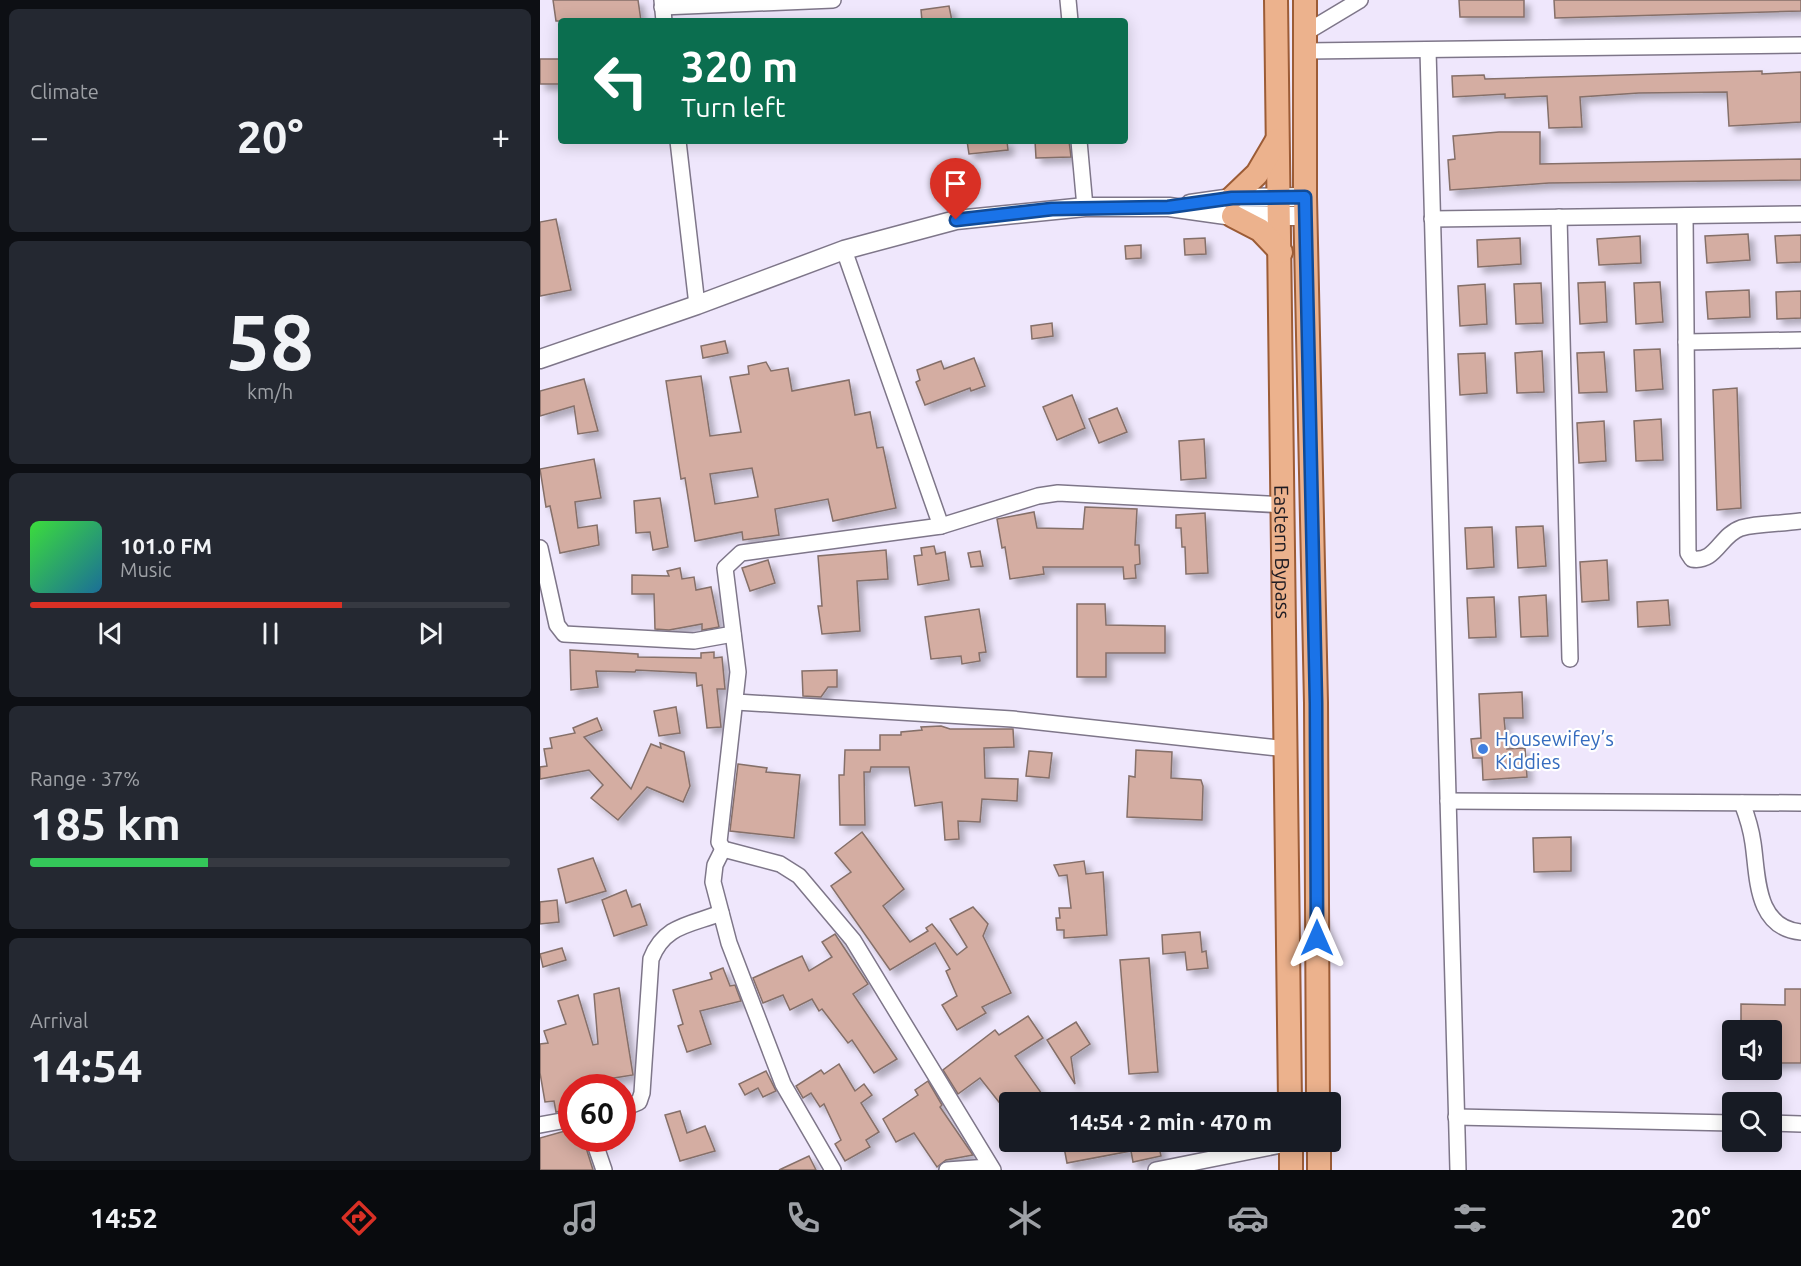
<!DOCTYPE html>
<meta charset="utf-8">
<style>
:root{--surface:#171b24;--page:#242831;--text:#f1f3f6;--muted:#9ea1a6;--line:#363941;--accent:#d93025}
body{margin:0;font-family:Ubuntu,sans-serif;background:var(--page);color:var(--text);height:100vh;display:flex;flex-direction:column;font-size:22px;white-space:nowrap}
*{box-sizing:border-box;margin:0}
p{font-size:20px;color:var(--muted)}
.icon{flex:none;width:33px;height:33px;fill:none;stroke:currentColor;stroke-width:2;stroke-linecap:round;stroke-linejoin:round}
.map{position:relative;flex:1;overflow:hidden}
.panel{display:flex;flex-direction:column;gap:9px;padding:9px;background:#0d0f14;width:540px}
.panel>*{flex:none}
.top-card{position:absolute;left:18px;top:18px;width:570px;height:126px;border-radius:6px;box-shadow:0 3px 15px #0003;background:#0b6e4f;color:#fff;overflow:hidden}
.controls{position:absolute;left:1182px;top:1020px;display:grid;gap:12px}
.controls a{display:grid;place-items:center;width:60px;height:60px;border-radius:6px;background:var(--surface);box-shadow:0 3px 15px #0003;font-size:30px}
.speed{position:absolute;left:18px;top:1074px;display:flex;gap:12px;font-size:30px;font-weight:700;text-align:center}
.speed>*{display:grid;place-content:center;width:78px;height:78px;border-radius:50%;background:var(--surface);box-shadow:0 3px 15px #0003;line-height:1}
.speed .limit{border:9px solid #d22;background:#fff;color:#111}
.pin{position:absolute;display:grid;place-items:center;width:51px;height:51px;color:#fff;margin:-62px -26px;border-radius:50% 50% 50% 0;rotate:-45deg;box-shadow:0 0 6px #0007}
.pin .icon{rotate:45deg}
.me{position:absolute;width:66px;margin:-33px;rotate:0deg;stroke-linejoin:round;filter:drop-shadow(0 0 4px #0008)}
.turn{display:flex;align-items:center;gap:21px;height:126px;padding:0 24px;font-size:27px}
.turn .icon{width:78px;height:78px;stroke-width:2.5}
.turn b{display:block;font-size:42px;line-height:51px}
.big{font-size:45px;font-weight:700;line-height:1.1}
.panel .tile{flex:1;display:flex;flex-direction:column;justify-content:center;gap:9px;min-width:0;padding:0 21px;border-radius:9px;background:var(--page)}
.panel .dial{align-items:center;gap:0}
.dial b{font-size:78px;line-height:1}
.song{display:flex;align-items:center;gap:18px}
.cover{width:72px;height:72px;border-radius:9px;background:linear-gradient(135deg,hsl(120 70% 55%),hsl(200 70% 35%))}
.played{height:6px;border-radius:3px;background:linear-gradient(90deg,var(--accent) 65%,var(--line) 65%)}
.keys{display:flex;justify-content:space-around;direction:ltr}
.heat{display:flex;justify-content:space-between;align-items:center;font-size:33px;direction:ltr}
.charge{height:9px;border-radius:4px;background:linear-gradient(90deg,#34c759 37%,var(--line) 0)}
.trip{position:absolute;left:459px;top:1092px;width:342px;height:60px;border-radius:6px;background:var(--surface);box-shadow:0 3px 15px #0003;font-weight:700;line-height:60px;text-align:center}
.tab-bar{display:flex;height:96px;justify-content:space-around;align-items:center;background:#090b0e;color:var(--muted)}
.tab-bar .icon{width:42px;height:42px}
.tab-bar .active{color:var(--accent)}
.tab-bar b{font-size:27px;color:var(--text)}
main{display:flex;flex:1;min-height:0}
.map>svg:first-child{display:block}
.building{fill:#d4ada2;stroke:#856f69;stroke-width:1.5;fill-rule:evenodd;filter:url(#shadow)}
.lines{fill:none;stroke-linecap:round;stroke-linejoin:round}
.minor-casing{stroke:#7e7689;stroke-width:18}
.tertiary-casing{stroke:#7e7689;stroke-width:21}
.primary-casing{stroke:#9c5c36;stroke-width:26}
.minor{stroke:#fff;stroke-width:15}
.tertiary{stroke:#fff;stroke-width:18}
.primary{stroke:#ecb28d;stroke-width:22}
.route-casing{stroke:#114b97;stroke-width:15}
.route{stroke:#1a73e8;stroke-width:10}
.shop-dot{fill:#3f7fe0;stroke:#fff;stroke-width:2}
.labels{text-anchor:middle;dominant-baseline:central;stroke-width:4.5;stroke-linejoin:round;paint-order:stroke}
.street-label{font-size:20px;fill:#1e1b22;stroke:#fff}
.shop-label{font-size:20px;fill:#366cbe;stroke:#fff;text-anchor:start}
</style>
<main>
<section class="panel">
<div class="tile"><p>Climate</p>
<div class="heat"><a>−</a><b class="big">20°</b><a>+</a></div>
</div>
<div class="tile dial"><b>58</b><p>km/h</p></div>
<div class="tile">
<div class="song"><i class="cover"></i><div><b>101.0 FM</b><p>Music</p></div></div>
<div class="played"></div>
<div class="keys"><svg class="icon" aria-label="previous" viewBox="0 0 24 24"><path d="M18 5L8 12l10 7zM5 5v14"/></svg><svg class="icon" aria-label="pause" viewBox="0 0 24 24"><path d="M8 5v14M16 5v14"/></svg><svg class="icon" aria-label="next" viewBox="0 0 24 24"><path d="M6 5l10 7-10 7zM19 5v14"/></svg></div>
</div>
<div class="tile"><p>Range · 37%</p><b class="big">185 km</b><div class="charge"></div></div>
<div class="tile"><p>Arrival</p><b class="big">14:54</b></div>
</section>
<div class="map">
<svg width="1261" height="1170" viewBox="0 0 1261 1170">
<defs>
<filter id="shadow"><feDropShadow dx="5.5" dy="5.5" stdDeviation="3" flood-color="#0004"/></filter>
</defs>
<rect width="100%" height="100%" fill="#efe7fc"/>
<g class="building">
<polygon points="13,0 98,0 101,21 16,21"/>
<polygon points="919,0 984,0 984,17 920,17"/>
<polygon points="1014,0 1261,0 1261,11 1015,18"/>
<polygon points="409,6 412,21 382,21 381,10"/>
<rect x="0" y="59" width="21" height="25"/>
<polygon points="1222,71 1222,74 1261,72 1261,122 1189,126 1187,92 1099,93 1040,97 1042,127 1009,128 1007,96 965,98 965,94 913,97 912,76 944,75 945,79"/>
<polygon points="959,132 1000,132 1000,164 1261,159 1261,180 1009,183 910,190 908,160 915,159 913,136"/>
<polygon points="427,141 467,141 468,150 429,154"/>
<polygon points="495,141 529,141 531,157 496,158"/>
<polygon points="16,219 31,290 0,296 0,222"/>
<polygon points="1208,234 1210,260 1167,263 1165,236"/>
<polygon points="1261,235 1261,262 1237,263 1235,236"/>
<polygon points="1100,236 1101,263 1059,265 1057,239"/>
<polygon points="665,238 666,254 645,255 644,239"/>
<polygon points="980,238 981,264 938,267 937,240"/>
<polygon points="601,245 601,258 586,259 585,246"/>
<polygon points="1065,282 1067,322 1040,324 1038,283"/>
<polygon points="1120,282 1123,322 1096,324 1094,283"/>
<polygon points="1001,283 1003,323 976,324 974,284"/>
<polygon points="945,284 947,324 920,326 918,286"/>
<polygon points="1209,290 1210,317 1168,319 1166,292"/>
<polygon points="1261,291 1261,318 1237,319 1236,292"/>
<polygon points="512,323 513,336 492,339 491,326"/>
<polygon points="185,341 188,353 163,358 161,346"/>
<polygon points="1120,349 1123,389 1096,391 1094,350"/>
<polygon points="1002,351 1004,392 977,393 975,353"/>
<polygon points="1064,352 1067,392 1039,393 1037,353"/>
<polygon points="945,353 947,393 920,395 918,354"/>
<polygon points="434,358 445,386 431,391 430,388 385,405 376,382 380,380 377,370 401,361 404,369"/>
<path d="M226 362 231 371 248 368 252 391 309 380 315 415 330 412 337 448 343 447 356 508 293 521 288 499 235 509 239 535 203 540 202 532 155 541 145 478 141 479 126 381 161 376 170 436 201 432 190 377 209 374 208 366ZM212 468 218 497 175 504 170 474Z"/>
<polygon points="44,379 58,431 38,434 34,406 0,416 0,391"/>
<polygon points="1197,388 1201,508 1177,510 1173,390"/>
<polygon points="532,395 545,428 517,440 503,407"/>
<polygon points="577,408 587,432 559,443 549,419"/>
<polygon points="1121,419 1123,460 1096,461 1094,421"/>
<polygon points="1064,421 1066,461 1039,463 1037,423"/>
<polygon points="664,439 666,478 641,480 639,441"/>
<polygon points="54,459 61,498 35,502 38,528 57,525 59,545 20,553 10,506 6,507 0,469"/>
<polygon points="120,498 128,547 113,550 110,532 96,533 94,501"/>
<polygon points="545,507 597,509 595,545 599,545 600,564 595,565 596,578 584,579 583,567 503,567 504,574 470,579 465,547 462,548 457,519 494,512 497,528 543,529"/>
<polygon points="665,513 668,573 646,574 645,547 642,547 641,528 636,528 636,515"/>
<polygon points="1003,526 1006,566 978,568 976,527"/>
<polygon points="952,527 954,567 927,569 925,528"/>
<polygon points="394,546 396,554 405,552 409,580 378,585 374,556 382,555 381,548"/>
<polygon points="346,550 348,579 317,581 320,631 282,634 278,606 282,606 278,556"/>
<polygon points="440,551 443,566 431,567 428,553"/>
<polygon points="228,560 235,583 210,591 202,568"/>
<polygon points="1067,560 1069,600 1042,602 1040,562"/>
<polygon points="140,568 142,579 154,577 156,590 171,587 179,627 162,630 162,624 129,630 115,629 114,594 92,594 92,575 129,576 127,571"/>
<polygon points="1006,595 1008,636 981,637 979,597"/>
<polygon points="954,597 956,637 929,638 927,598"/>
<polygon points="1128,600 1130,625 1098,627 1097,602"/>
<polygon points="537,604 565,604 566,625 625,626 625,653 566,653 566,677 537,677"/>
<polygon points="439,609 446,652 439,653 440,661 422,664 421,656 391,659 385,617"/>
<polygon points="30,650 98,654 98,657 161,658 161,653 174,652 174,658 182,657 185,689 177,689 181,727 167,728 162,685 157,686 156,673 96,670 95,672 56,671 58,687 31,690"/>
<polygon points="297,670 297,687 288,687 281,697 263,696 262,671"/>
<polygon points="982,692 983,718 964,718 967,749 985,748 987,777 943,780 942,758 933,758 931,739 941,738 939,694"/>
<polygon points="136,707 140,733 119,736 114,711"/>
<polygon points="57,718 62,730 44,737 91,789 111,744 121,748 120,743 144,752 150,786 143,802 107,787 78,820 51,798 63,785 49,770 0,779 0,767 7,766 4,749 12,748 10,738 35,733 33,728"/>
<polygon points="401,726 410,729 473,729 474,747 444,748 445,778 478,779 477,801 442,799 440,822 418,821 419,839 405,840 402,802 375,806 369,767 331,767 330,772 324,772 325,825 300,825 299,775 304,775 305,750 340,750 340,735 361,735 361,732 382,730 381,727"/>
<polygon points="596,750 632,752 631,778 661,780 663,786 662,820 587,817 589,776 595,777"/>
<polygon points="489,751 512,753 509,778 486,776"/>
<polygon points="198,764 227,768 226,772 260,775 254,838 190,831"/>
<polygon points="322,832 364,889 343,906 370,942 388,931 386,928 392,924 417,955 427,947 410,919 433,907 448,924 443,936 471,993 442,1007 446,1013 417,1030 402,1005 417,996 406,971 410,969 395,943 350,970 291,886 311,872 295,853"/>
<polygon points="1031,837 1031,871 994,872 993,838"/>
<polygon points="53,858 66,891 26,903 18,869"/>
<polygon points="544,861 546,874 563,872 567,935 524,938 524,930 517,930 516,918 520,918 519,908 531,908 527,875 519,876 514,865"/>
<polygon points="86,890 92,907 100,904 107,925 74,936 62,900"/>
<polygon points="17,900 19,922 0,924 0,902"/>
<polygon points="660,932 662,952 666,951 668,968 647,970 645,952 623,954 622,935"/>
<polygon points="295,934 328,984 313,994 357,1059 334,1073 312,1040 308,1043 282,1009 279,1011 272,999 250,1010 243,995 223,1003 213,978 262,956 269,971 292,957 282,942"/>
<polygon points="22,948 26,960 3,967 0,954"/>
<polygon points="609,958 618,1072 589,1074 580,960"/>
<polygon points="183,968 190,986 195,985 201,1001 160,1011 171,1044 147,1052 138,1026 143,1024 133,990 172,979 170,973"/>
<polygon points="79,988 93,1075 68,1079 69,1088 32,1088 32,1109 16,1112 14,1101 5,1102 0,1073 0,1044 8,1043 4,1031 26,1024 18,1001 38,995 53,1045 58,1044 54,994"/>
<polygon points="1245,989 1261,989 1261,1063 1232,1063 1232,1030 1201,1028 1201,1004 1245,1005"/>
<polygon points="488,1016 503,1038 475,1056 502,1094 491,1102 470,1102 470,1116 440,1078 418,1094 403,1070 455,1030 459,1035"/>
<polygon points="536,1022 550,1044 531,1057 535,1084 507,1040"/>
<polygon points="299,1064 315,1091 324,1084 332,1095 321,1103 339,1132 326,1140 330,1147 305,1161 295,1144 301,1140 284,1104 280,1107 271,1093 263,1098 256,1086 281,1070 284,1074"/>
<polygon points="226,1071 236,1091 223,1097 218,1088 205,1095 199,1084"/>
<polygon points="388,1081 402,1105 400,1107 433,1155 406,1160 397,1167 374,1133 356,1142 343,1119 378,1095 375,1090"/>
<polygon points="140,1111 147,1133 165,1126 175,1151 140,1161 125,1115"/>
<polygon points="32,1129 32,1138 43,1138 53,1170 0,1170 0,1138"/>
<polygon points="523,1142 618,1142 621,1156 593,1162 591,1151 527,1163"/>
<polygon points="269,1156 276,1170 239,1170"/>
</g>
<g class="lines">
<defs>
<g id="minor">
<polyline points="122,0 124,21"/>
<polyline points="528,0 530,21"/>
<polyline points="122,7 293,0"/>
<polyline points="765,33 820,0"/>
<polyline points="888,50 918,1170"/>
<polyline points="766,51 1261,45"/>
<polyline points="138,141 157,305"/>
<polyline points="539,141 545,207"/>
<path d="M1145 216 1148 553 1152 559C1176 563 1180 535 1201 528 1219 523 1242 524 1261 521"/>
<polyline points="1019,217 1030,659"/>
<polyline points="892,219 1261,214"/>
<polyline points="304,250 401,526"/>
<polyline points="1146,342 1261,340"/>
<polyline points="0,548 17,625 24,634 154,641 193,634"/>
<polyline points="196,702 472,719 747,749"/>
<polyline points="908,801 1261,803"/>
<path d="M1202 803C1207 816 1211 828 1213 843 1218 876 1215 928 1261 932"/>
<polyline points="183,849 175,865 173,882 189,943 243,1084 293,1170"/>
<path d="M82 1109 99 1102 102 1093 111 959C124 925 150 925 181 913"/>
<polyline points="916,1117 1192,1123"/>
<polyline points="1232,1123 1261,1124"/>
<polyline points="0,1125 32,1119"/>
<polyline points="53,1138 64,1170"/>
<polyline points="407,1170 449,1167"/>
<polyline points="453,1170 313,940 259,876 240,864 183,849 179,842 198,672 185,568 201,553 401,526 498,496 518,493 744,505"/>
<polyline points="616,1170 751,1143"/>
</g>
<g id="tertiary">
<polyline points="650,204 692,198 765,197"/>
<polyline points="0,359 157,305 304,250 416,220 545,207 629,207 693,216 766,216"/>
</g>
<g id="primary">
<path id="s1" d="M736 0 750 1102"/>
<polyline points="765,0 765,197 776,703 778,1102"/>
<polyline points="692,198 717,174 737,140"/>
<polyline points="693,216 720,230 741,252"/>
<polyline points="751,1142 751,1170"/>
<polyline points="779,1142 779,1170"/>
</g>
</defs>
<use href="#minor" class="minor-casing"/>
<use href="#tertiary" class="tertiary-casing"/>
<use href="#primary" class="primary-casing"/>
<use href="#minor" class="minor"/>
<use href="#tertiary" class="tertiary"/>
<use href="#primary" class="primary"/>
</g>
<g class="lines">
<defs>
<polyline id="route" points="416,220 512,209 628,207 692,198 765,197 776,703 777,938"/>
</defs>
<use href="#route" class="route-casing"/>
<use href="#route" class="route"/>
</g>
<circle class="shop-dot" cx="943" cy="749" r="6"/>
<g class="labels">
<g class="street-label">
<text stroke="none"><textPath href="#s1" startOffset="552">Eastern Bypass</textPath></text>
</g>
<g class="shop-label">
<text x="955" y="738">Housewifey’s<tspan x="955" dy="23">Kiddies</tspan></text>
</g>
</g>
</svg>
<div class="controls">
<a><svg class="icon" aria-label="sound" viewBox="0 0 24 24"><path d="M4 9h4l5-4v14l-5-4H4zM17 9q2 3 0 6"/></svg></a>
<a><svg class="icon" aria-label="search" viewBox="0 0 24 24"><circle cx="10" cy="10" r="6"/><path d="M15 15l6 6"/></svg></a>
</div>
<div class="speed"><div class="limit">60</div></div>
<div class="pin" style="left:416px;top:220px;background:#d93025"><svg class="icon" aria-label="arrive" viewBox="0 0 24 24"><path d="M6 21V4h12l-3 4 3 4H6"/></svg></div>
<svg class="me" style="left:777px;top:938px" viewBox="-20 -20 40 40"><path d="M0-17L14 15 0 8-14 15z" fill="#1a73e8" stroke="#fff" stroke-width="4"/></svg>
<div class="trip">14:54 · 2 min · 470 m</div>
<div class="top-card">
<div class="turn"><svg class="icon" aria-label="left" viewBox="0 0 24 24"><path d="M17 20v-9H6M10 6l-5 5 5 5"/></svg><div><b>320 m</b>Turn left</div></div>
</div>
</div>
</main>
<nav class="tab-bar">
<b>14:52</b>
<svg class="icon active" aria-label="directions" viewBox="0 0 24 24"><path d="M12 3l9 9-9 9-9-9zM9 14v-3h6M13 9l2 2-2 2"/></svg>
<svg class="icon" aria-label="music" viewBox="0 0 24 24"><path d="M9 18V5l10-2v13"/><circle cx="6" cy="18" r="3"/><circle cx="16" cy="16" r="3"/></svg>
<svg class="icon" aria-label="phone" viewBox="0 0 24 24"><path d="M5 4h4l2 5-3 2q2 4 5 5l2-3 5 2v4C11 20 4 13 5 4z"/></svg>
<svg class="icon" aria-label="climate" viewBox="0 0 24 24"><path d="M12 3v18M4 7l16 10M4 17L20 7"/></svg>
<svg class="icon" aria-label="car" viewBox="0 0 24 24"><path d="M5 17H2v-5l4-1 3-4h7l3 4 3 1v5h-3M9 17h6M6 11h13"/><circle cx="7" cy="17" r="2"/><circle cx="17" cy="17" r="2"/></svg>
<svg class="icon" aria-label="filters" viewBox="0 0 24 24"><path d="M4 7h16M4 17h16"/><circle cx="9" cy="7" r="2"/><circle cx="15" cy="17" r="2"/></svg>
<b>20°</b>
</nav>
